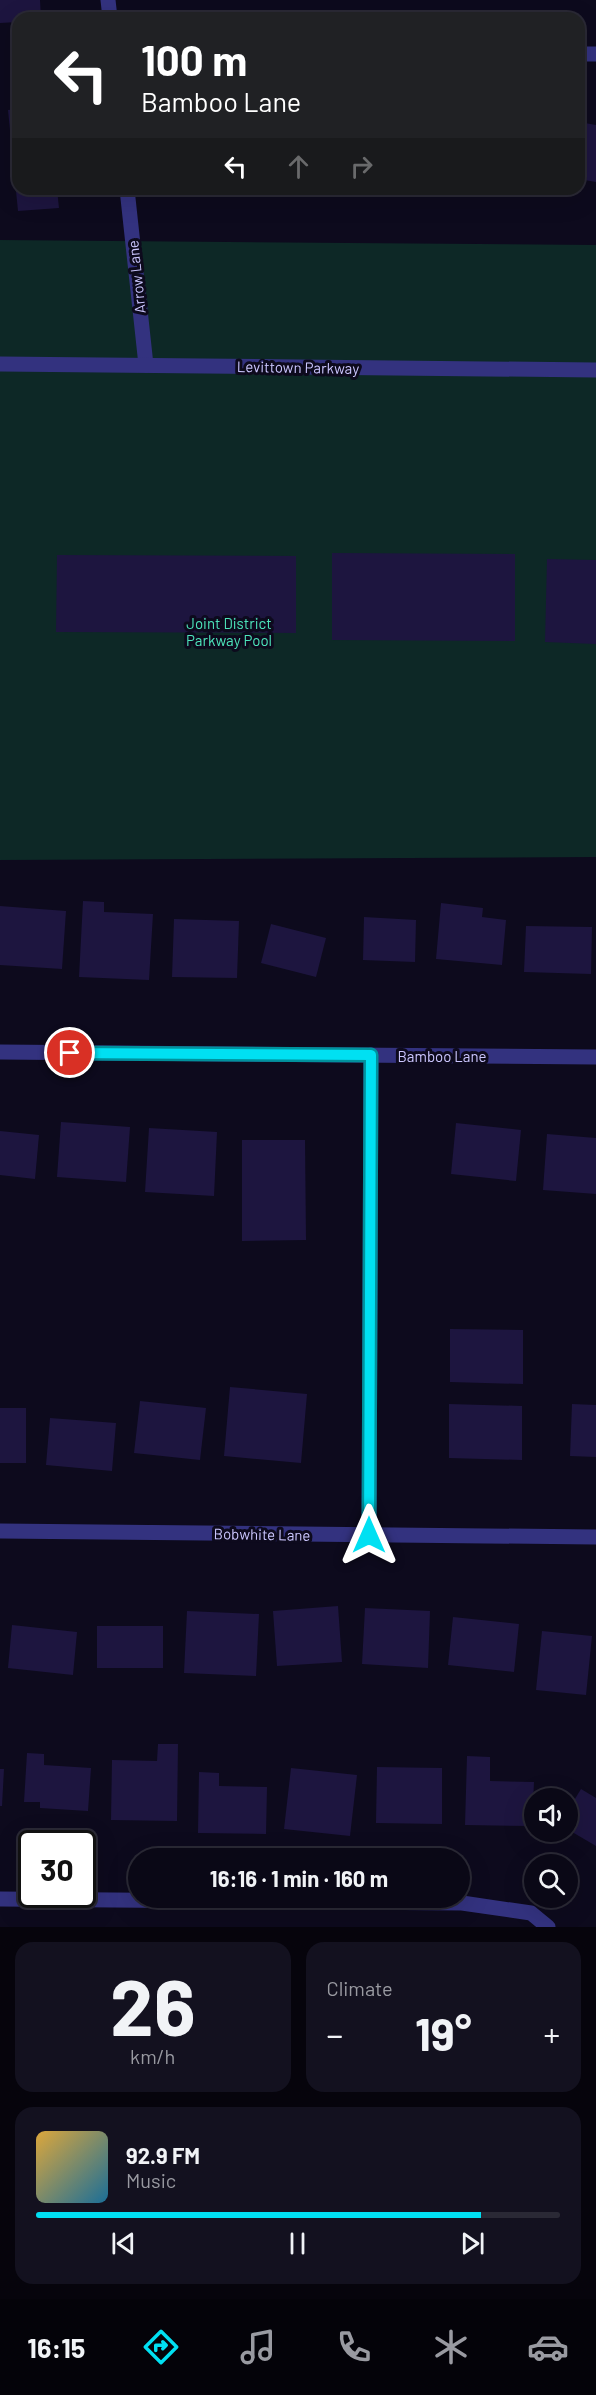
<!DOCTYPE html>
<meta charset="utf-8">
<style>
:root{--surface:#0a0816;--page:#13111f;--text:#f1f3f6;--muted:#999aa1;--line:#2a2935;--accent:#00e0f2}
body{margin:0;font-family:Barlow,sans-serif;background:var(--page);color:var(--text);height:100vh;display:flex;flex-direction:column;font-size:22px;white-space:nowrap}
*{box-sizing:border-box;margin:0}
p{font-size:20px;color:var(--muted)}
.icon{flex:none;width:33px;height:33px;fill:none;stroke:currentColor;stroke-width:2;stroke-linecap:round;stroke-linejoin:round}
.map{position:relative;height:1927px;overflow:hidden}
.drawer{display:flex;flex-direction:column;gap:15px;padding:15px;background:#06040c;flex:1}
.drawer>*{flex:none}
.hud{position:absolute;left:12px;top:12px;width:573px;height:183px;border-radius:18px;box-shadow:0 6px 24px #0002,0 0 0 2px var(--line);background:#202124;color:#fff;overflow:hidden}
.controls{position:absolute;left:524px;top:1788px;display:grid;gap:12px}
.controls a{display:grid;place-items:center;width:54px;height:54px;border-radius:50%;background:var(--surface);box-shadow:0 6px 24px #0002,0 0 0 2px var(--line);font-size:30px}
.speed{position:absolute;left:18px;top:1830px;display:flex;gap:12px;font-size:30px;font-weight:700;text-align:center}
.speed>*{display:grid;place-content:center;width:78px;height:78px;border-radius:50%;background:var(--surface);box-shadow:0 6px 24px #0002,0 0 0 2px var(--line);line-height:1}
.speed .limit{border:3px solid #111;border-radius:9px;background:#fff;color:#111}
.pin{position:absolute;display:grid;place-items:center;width:51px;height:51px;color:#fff;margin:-26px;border:3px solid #fff;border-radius:50%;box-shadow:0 2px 6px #0007}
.me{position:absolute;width:66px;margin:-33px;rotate:0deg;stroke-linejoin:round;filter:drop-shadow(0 0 4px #0008)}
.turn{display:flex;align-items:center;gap:21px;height:126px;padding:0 30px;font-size:27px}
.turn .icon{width:78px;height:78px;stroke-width:2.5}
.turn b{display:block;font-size:42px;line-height:51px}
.lanes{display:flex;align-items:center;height:57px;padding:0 30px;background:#0003;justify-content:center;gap:30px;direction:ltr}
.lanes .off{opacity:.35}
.big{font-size:45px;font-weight:700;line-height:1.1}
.drawer .tile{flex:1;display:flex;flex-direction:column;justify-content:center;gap:9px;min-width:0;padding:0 21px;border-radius:18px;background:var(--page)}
.drawer .dial{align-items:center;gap:0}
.dial b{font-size:78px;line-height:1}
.song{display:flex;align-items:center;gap:18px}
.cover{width:72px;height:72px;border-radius:9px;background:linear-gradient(135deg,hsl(40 70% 55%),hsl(200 70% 35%))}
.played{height:6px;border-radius:3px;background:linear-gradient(90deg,var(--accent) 85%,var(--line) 85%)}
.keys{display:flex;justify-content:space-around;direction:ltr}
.heat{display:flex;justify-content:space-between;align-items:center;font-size:33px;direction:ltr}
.drawer .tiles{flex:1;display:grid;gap:15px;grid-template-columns:1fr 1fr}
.tile:last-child{grid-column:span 2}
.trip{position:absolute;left:128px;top:1848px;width:342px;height:60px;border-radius:30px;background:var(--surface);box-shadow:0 6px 24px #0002,0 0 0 2px var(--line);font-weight:700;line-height:60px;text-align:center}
.menu{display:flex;height:96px;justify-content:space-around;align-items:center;background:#040309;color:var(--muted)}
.menu .icon{width:42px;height:42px}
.menu .on{color:var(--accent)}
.menu b{font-size:27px;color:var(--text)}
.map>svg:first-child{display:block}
.green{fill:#0d2826}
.building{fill:#1d153f}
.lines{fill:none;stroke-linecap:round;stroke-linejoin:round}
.minor{stroke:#33327f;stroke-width:15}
.tertiary{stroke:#33327f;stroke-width:15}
.route-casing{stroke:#00929d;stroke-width:15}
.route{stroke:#00e0f2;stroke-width:10}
.labels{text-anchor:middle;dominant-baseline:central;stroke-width:6;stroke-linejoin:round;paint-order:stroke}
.street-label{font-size:15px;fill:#ccc7ff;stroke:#0d0a1d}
.park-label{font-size:15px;fill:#4de5bb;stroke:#0d0a1d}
</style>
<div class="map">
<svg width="596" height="1927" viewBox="0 0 596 1927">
<rect width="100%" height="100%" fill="#0d0a1d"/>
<polygon class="green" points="0,240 596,245 596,857 0,860"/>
<g class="building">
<polygon points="0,0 40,0 41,18 18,18 18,22 0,23"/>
<polygon points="18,109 18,189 57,189 59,208 18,211 8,110"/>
<polygon points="579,122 596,125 596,182 579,179"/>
<polygon points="206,189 276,189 276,194 206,191"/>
<polygon points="332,553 515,554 515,641 332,640"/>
<polygon points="57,555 296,556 296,633 56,632"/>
<polygon points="547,559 596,560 596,644 545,642"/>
<polygon points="83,901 104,902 104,912 153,914 149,980 79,977"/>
<polygon points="441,903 483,908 482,917 506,920 502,965 436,959"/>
<polygon points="0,906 66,911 62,969 0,965"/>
<polygon points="364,917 416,920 415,962 363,960"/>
<polygon points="174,919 239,921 237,978 172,977"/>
<polygon points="271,924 326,938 316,977 261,963"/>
<polygon points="526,926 592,927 591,974 524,972"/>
<polygon points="61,1122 130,1127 126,1182 57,1177"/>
<polygon points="456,1123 521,1130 516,1181 451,1174"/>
<polygon points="149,1128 217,1132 214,1196 145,1192"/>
<polygon points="0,1131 39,1135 35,1179 0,1175"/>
<polygon points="547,1134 596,1138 596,1194 543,1190"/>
<polygon points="242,1140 305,1140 306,1240 242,1241"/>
<polygon points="450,1329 523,1330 523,1384 450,1382"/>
<polygon points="230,1387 307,1394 301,1463 224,1456"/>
<polygon points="140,1401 206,1408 200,1460 134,1453"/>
<polygon points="449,1404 522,1406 522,1460 449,1458"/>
<polygon points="572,1404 596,1405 596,1457 570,1456"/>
<rect x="0" y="1408" width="26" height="55"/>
<polygon points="50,1418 116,1423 112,1471 46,1465"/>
<polygon points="338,1606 342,1662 277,1666 273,1611"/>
<polygon points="365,1608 430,1611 428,1668 362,1664"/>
<polygon points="187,1611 259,1614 256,1676 184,1673"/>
<polygon points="453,1617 519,1624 514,1672 448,1665"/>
<polygon points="12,1625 77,1632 73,1675 8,1668"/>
<rect x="97" y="1626" width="66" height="42"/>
<polygon points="542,1631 592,1636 586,1695 536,1690"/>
<polygon points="158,1744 178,1744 177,1821 111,1820 112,1760 157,1761"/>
<polygon points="27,1753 44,1754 44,1765 91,1768 88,1811 40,1808 40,1802 24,1802"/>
<polygon points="467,1756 490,1757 490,1781 534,1782 532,1826 465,1825"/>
<polygon points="377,1767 442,1768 442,1824 376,1823"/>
<polygon points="291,1768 357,1775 350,1836 284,1829"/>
<polygon points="0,1769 4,1769 2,1806 0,1806"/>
<polygon points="199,1772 219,1773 219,1786 267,1787 266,1834 198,1833"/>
<polygon points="581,1789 596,1798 596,1846 567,1829 567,1812"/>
</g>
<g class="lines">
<g class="minor">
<polyline points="108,0 110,18"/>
<polyline points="579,54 596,54"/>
<polyline points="127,189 146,365"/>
<polyline points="0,1052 596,1057"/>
<polyline points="0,1531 596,1537"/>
<polyline points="369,1535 371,1055"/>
<polyline points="0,1899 462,1903 531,1913 548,1927"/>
</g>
<polyline class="tertiary" points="0,364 596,370"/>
</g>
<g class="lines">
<defs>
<polyline id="route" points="70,1053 371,1055 369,1535"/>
</defs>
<use href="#route" class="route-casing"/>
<use href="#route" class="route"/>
</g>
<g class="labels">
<g class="street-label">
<text transform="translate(136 277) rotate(-96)">Arrow Lane</text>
<text transform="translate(298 367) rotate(1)">Levittown Parkway</text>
<text x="442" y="1056">Bamboo Lane</text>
<text transform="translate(262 1534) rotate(1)">Bobwhite Lane</text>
</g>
<g class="park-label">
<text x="229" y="623">Joint District<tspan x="229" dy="17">Parkway Pool</tspan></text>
</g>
</g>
</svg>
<div class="controls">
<a><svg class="icon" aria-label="sound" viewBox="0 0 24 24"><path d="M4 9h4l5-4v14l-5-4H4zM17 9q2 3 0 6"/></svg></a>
<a><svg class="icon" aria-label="search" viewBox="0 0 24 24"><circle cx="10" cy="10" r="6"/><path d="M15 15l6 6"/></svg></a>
</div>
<div class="speed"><div class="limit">30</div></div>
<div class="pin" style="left:70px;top:1053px;background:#d93025"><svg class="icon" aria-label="arrive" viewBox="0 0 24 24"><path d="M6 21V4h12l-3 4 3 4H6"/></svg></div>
<svg class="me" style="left:369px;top:1535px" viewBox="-20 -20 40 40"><path d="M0-17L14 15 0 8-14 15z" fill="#00e0f2" stroke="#fff" stroke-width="4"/></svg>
<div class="trip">16:16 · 1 min · 160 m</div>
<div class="hud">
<div class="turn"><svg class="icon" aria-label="left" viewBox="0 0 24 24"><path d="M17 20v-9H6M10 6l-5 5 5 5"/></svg><div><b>100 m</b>Bamboo Lane</div></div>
<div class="lanes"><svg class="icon" aria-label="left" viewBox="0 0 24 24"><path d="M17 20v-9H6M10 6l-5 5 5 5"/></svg><svg class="icon off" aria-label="ahead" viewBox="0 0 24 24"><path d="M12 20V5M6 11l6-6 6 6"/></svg><svg class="icon off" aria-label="right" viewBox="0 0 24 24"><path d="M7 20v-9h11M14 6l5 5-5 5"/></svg></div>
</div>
</div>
<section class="drawer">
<div class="tiles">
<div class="tile dial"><b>26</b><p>km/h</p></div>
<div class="tile"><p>Climate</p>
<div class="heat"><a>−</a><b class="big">19°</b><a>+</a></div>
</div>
<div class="tile">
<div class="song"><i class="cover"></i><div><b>92.9 FM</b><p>Music</p></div></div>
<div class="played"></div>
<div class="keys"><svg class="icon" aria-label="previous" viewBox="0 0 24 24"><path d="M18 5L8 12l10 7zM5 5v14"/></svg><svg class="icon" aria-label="pause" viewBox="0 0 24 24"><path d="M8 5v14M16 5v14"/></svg><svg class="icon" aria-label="next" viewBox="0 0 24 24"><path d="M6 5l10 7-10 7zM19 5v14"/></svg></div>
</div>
</div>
</section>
<nav class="menu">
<b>16:15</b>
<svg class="icon on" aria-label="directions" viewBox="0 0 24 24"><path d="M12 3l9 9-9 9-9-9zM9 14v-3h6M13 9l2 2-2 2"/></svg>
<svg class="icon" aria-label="music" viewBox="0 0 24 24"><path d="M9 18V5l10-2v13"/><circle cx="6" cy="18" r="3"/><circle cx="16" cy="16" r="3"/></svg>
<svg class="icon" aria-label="phone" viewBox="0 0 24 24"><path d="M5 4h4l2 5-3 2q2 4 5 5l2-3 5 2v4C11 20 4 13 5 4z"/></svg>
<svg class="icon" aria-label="climate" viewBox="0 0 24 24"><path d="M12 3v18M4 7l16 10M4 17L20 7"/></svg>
<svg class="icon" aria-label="car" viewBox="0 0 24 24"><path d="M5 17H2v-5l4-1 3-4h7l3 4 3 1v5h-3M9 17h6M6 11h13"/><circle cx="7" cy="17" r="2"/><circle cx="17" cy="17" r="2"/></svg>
</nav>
